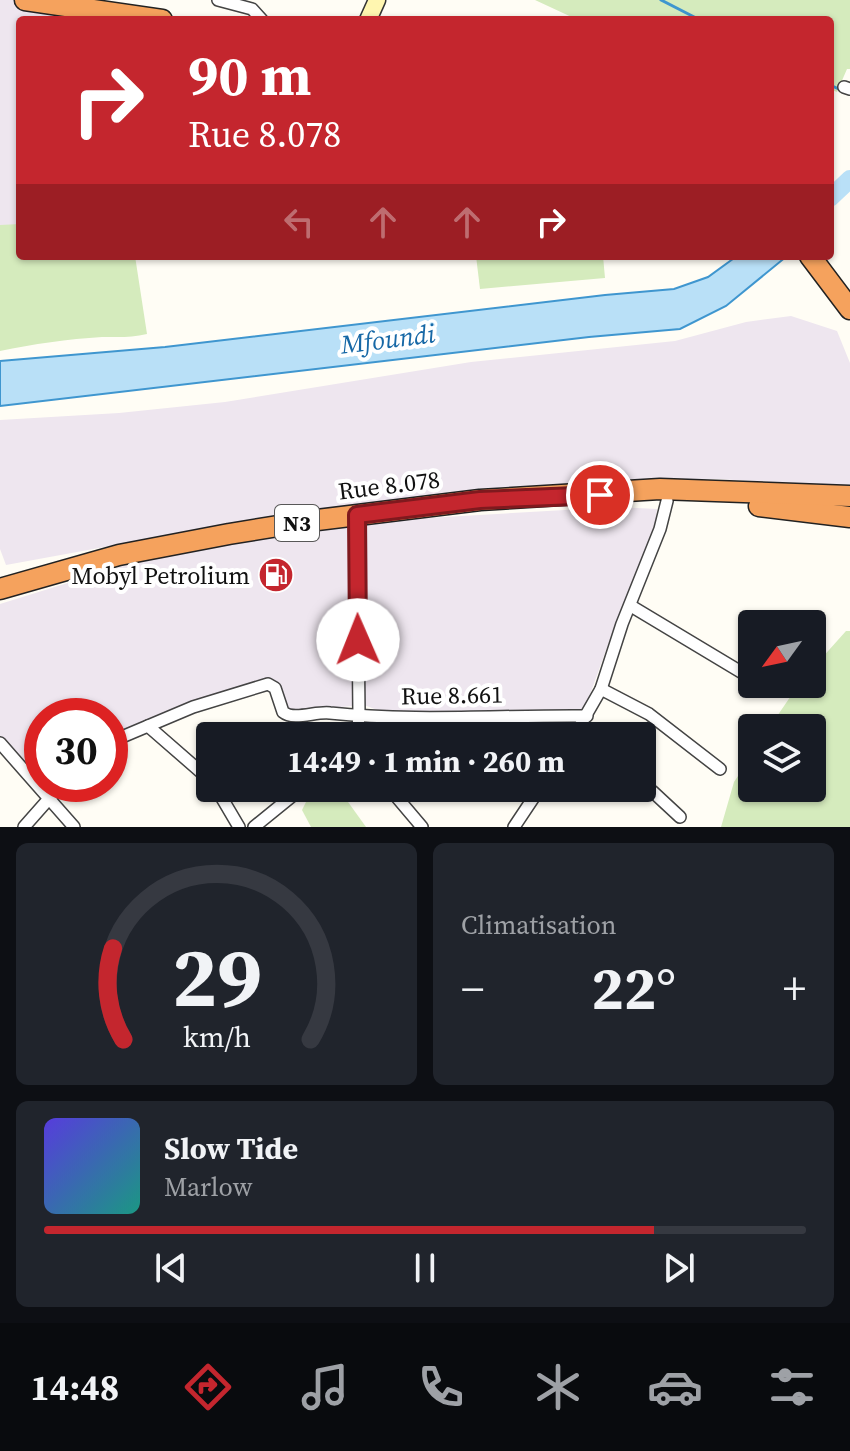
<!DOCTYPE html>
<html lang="fr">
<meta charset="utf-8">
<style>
:root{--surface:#171b24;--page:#20242c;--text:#f1f3f6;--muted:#9ea1a6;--line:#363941;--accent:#c4262e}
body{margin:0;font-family:"Source Serif 4",serif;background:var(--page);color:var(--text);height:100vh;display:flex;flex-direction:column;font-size:30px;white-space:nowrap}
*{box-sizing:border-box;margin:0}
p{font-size:26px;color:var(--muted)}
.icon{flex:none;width:44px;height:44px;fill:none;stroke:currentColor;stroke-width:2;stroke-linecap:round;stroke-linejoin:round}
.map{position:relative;height:827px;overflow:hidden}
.drawer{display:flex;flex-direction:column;gap:16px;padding:16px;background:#0d0f14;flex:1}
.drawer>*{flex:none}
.top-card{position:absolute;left:16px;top:16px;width:818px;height:244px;border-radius:8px;box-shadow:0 2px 6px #0004;background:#c4262e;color:#fff;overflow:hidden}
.needle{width:52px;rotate:237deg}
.fabs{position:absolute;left:738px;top:610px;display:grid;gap:16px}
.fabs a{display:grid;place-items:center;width:88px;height:88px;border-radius:8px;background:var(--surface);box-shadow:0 2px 6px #0004;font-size:40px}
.speed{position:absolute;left:24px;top:698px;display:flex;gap:16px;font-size:40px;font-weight:700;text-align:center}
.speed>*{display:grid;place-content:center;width:104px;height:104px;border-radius:50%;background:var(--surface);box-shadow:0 2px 6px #0004;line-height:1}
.speed .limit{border:12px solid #d22;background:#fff;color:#111}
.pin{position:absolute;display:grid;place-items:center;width:68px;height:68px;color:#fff;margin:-34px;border:4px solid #fff;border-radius:50%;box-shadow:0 2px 8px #0007}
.me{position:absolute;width:88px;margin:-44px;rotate:359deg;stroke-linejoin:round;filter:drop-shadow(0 0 6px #0008)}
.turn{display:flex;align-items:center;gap:28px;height:168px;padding:0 40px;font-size:36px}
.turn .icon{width:104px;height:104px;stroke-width:2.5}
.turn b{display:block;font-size:56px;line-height:68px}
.lanes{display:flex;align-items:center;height:76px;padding:0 40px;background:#0003;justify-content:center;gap:40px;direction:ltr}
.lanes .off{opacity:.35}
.big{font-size:60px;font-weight:700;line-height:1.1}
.drawer .widget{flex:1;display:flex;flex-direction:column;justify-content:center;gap:12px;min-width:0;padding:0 28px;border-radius:12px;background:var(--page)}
.drawer .dial{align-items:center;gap:0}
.dial svg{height:208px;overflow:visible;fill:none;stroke:var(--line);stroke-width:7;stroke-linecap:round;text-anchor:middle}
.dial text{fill:var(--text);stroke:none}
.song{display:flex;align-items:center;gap:24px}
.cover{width:96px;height:96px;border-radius:12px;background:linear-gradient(135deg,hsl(250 70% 55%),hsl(170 70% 35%))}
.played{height:8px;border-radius:4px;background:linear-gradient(90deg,var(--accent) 80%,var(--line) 80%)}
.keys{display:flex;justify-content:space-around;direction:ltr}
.heat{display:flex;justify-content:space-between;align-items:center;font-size:44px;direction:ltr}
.drawer .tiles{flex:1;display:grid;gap:16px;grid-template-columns:1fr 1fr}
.widget:last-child{grid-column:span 2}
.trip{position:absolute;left:196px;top:722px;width:460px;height:80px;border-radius:8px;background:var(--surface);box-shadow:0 2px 6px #0004;font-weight:700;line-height:80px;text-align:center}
.tab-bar{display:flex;height:128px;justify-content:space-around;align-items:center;background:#090b0e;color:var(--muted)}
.tab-bar .icon{width:56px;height:56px}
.tab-bar .on{color:var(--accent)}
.tab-bar b{font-size:36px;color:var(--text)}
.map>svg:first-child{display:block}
.industrial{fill:#eee6ef}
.green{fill:#d5ebbd}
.water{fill:#b9e0f7;stroke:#3f96cf;stroke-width:2}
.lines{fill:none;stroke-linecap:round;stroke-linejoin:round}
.stream{stroke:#3f96cf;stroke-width:3}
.river{stroke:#b9e0f7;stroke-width:18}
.street-casing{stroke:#444;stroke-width:14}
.secondary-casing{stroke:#333;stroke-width:19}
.highway-casing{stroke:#222;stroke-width:23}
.street{stroke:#fff;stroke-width:11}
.secondary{stroke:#fff6b0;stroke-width:16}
.highway{stroke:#f5a25d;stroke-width:20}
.route-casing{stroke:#7f191e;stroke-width:20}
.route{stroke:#c4262e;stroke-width:14}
.labels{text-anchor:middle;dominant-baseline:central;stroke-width:8;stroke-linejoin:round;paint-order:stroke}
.shield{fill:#fff;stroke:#585858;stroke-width:2}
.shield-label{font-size:22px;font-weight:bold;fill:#111}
.street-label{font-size:24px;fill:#111;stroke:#fff}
.poi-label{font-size:24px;fill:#111;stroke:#fff;text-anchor:end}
.water-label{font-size:26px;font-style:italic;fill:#1768a6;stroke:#fff}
</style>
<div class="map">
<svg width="850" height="827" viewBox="0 0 850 827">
<rect width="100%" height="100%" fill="#fffdf5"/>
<g class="industrial">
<polygon points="0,0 25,0 60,7 85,20 20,20 20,224 0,232"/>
<polygon points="791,316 837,331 850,363 850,486 714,479 491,490 301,511 6,565 0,549 0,420 119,413 225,402 471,362 675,341 746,322"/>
<polygon points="617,507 657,509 654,540 614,628 584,711 391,715 364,705 285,712 275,686 110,737 110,716 42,716 42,782 0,737 0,604 164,553 375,521"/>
</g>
<g class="green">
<polygon points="535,0 850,0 850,69 847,69 837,92 830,89 830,20 578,20"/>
<path d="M20 224V256H135L147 334C131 338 118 337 102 337 68 339 33 344 0 351V225Z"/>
<polygon points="476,256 603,256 605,278 480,289"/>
<polygon points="846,631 850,631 850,827 721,827 734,782 752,755 752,788 812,788 812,728 769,728 799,684 812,684 812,669"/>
<polygon points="322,788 338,788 366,827 311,827 302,810 307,800"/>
</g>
<polygon class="water" points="737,256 787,256 726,306 680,329 589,337 0,406 0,361 165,347 605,295 674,289 708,277"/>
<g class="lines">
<g class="stream">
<polyline points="661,0 700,20"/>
<polyline points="830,85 841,90"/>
</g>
<polyline class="river" points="830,198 850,179"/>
<defs>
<g id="street">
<polyline points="218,0 252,9 262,20"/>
<polyline points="844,87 850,89"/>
<polyline points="631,606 746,675 752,675"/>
<polyline points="601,689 649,714 720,769"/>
<polyline points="148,726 210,780"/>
<polyline points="353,736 358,727 359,716 357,515"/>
<polyline points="574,736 601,689 622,624 660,529 667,501"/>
<path d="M110 742 193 707 268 684 275 688 283 712C294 721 316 711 330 713 415 722 501 715 587 716"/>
<polyline points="0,743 74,827"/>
<polyline points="642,785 652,791 680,817"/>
<polyline points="216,788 239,827"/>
<polyline points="389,788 422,827"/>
<polyline points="24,827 62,784"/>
<polyline points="254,827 302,788"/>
<polyline points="514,827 540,788"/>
</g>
<polyline id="secondary" points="368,20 377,0"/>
<g id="highway">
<polyline points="25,0 162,20"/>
<polyline points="810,256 850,309"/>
<polyline points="759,506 850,517"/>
<polyline points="0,589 119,555 229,534 309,521 480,500 660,489 850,496"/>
</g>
</defs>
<use href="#street" class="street-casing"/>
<use href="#secondary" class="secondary-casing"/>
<use href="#highway" class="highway-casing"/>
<use href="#street" class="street"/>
<use href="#secondary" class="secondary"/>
<use href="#highway" class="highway"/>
</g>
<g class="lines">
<defs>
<polyline id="route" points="358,640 357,515 480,500 600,495"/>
</defs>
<use href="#route" class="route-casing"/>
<use href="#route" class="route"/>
</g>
<defs>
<symbol id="fuel-disc" viewBox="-11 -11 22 22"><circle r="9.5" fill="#c4262e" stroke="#fff"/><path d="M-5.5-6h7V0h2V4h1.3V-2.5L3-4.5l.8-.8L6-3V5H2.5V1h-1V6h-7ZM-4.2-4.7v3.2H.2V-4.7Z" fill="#fff"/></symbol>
</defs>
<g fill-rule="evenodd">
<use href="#fuel-disc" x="256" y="555" width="40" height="40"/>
</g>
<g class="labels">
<rect class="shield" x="275" y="505" width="44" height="36" rx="6"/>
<g class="shield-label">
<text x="297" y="523">N3</text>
</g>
<g class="street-label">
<text transform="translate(389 485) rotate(-7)">Rue 8.078</text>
<text transform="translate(452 695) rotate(-1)">Rue 8.661</text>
</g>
<g class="poi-label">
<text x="250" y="575">Mobyl Petrolium</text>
</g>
<g class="water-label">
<text transform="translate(388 339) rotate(-7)">Mfoundi</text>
</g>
</g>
</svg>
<div class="fabs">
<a><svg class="needle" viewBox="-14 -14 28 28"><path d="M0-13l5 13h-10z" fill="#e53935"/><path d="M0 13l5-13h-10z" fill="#9ea1a6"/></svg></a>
<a><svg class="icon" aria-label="layers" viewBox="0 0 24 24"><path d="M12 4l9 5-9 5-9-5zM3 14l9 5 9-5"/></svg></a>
</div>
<div class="speed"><div class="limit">30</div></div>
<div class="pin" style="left:600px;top:495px;background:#d93025"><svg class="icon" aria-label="arrive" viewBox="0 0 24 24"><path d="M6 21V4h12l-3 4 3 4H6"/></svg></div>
<svg class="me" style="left:358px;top:640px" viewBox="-20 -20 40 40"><circle r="19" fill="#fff"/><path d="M0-13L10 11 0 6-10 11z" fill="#c4262e"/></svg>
<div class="trip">14:49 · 1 min · 260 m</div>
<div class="top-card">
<div class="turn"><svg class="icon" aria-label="right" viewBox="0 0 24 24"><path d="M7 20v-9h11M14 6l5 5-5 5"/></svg><div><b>90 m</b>Rue 8.078</div></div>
<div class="lanes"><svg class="icon off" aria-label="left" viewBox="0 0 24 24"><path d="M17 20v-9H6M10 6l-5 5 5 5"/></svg><svg class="icon off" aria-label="ahead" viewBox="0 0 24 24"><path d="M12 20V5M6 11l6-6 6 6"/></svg><svg class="icon off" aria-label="ahead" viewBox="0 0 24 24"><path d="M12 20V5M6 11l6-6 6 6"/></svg><svg class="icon" aria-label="right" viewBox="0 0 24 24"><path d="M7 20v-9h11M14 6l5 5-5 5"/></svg></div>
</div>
</div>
<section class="drawer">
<div class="tiles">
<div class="widget dial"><svg viewBox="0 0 100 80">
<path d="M14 69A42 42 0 1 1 86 69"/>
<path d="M14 69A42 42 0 0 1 10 34" stroke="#c4262e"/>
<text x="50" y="56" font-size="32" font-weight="700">29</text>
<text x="50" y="72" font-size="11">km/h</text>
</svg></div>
<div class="widget"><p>Climatisation</p>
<div class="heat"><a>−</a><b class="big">22°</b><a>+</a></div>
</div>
<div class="widget">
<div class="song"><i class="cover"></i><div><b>Slow Tide</b><p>Marlow</p></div></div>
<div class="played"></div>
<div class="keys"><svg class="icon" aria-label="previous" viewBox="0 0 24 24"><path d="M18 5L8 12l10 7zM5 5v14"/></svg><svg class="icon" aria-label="pause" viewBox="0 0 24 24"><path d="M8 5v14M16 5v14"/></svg><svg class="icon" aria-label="next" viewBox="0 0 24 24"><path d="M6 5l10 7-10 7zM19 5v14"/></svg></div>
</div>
</div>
</section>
<nav class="tab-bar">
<b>14:48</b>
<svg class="icon on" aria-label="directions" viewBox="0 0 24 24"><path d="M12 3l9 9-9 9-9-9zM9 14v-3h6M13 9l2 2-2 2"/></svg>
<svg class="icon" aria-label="music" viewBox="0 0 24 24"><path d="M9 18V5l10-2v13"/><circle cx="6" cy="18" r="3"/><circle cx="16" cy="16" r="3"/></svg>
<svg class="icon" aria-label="phone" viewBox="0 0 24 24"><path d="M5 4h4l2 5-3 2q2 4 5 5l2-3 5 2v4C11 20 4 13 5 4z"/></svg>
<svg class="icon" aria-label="climate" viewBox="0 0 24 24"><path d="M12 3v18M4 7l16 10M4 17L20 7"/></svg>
<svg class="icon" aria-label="car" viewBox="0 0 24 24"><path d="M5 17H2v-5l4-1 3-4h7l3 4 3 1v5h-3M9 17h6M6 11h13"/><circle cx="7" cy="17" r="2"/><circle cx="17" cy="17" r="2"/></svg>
<svg class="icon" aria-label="filters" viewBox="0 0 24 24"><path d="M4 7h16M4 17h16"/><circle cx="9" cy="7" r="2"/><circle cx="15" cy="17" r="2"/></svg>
</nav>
